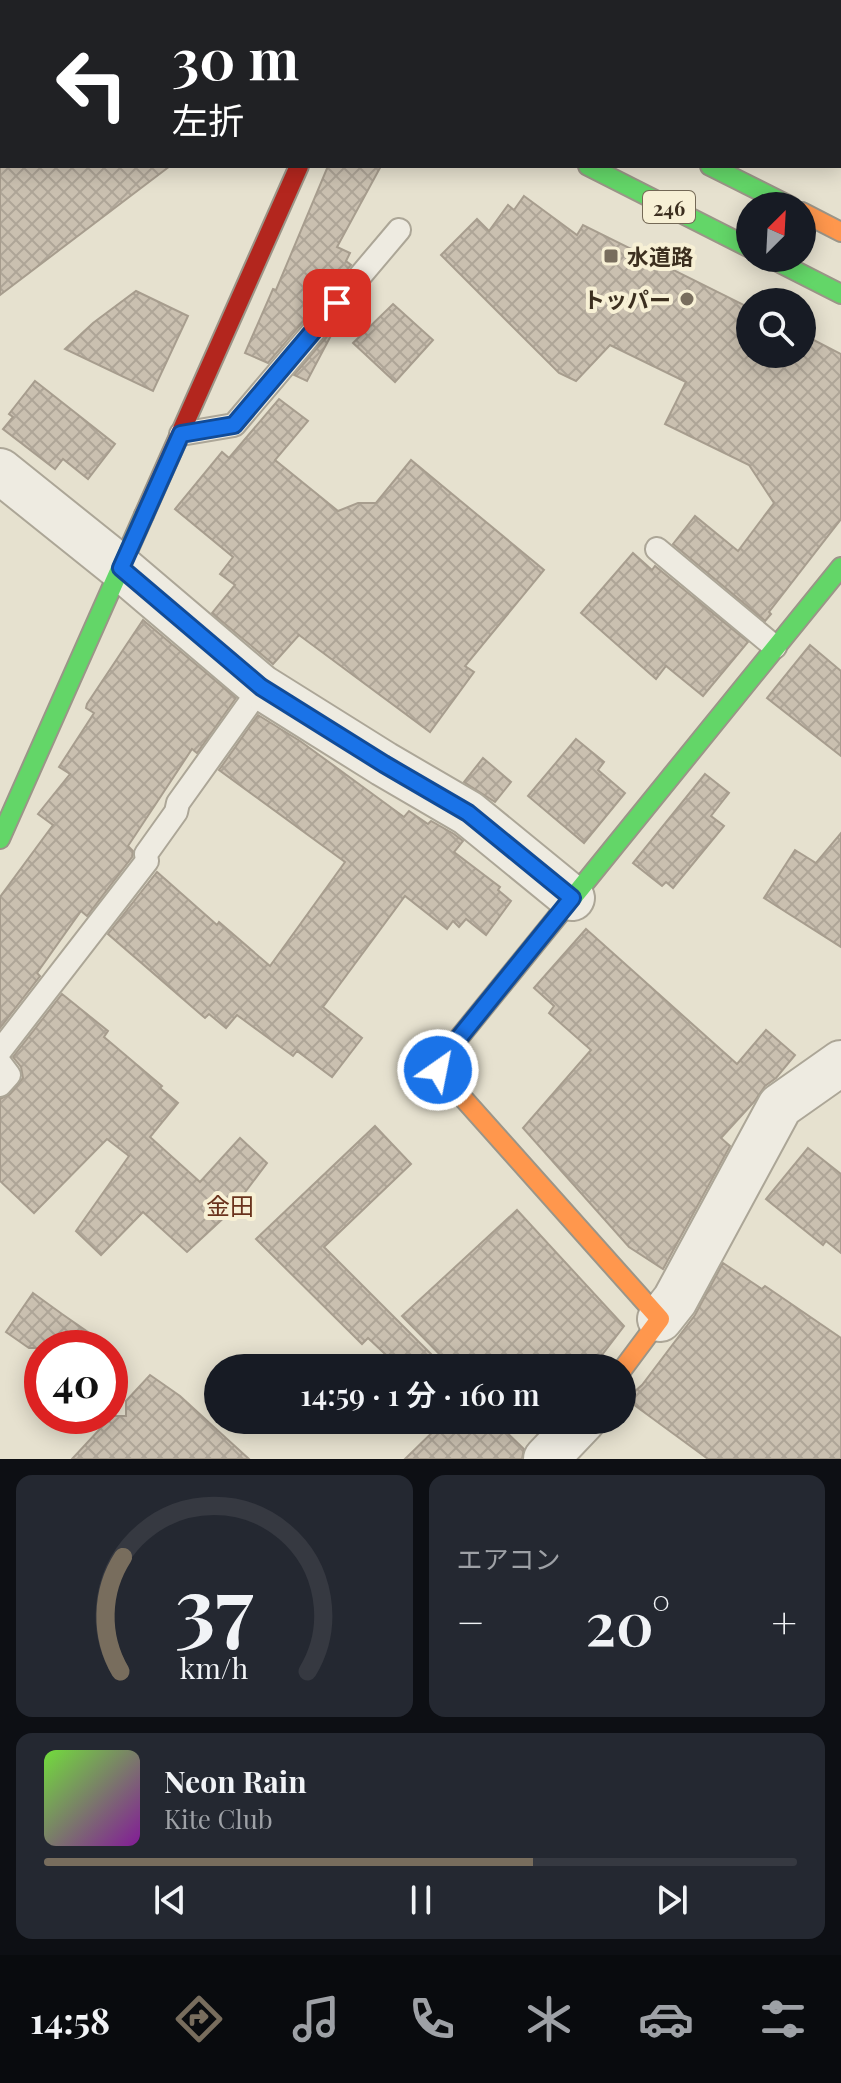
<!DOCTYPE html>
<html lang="ja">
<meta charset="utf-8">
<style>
:root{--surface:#171b24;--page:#242831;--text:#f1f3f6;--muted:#9ea1a6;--line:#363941;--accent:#786d5d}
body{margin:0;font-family:"Playfair Display","Noto Sans JP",serif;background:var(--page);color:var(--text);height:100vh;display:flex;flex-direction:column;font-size:30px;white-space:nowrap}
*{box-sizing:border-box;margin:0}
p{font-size:26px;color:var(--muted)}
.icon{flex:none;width:44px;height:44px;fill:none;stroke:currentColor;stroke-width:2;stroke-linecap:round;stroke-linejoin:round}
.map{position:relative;height:1459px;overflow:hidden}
.drawer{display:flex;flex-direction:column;gap:16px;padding:16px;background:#0d0f14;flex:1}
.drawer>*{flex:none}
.guide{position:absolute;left:0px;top:0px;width:842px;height:168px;box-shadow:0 4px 20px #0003;background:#202124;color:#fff;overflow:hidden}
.needle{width:52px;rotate:24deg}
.controls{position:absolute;left:736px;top:192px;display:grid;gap:16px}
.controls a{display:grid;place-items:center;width:80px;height:80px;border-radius:50%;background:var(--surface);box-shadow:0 4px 20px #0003;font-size:40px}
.speed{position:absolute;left:24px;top:1330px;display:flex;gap:16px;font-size:40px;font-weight:700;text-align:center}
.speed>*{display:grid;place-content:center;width:104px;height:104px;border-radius:50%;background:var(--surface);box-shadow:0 4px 20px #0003;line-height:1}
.speed .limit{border:12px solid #d22;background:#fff;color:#111}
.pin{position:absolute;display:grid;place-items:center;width:68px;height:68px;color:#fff;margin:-34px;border-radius:16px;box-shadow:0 4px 12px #0006}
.me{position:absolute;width:88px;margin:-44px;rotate:33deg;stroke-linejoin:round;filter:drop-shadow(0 0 6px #0008)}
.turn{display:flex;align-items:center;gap:28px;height:168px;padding:0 40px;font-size:36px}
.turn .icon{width:104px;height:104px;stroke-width:2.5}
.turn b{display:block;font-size:56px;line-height:68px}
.big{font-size:60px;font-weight:600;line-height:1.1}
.drawer .tile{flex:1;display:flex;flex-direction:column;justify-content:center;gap:12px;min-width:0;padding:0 28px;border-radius:16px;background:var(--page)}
.drawer .dial{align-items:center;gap:0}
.dial svg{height:208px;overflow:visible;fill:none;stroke:var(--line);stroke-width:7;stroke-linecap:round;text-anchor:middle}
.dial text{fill:var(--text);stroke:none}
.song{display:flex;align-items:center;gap:24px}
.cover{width:96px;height:96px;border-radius:12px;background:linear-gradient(135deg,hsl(100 70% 55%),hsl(290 70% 35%))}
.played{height:8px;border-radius:4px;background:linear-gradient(90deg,var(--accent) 65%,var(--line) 65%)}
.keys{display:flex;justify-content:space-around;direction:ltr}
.heat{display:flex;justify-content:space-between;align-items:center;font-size:44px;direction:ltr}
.drawer .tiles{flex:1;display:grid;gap:16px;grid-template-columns:1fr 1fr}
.tile:last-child{grid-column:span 2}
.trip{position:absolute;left:204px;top:1354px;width:432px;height:80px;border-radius:40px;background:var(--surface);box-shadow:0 4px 20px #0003;font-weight:600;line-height:80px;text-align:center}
.tabs{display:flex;height:128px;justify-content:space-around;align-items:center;background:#090b0e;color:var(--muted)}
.tabs .icon{width:56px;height:56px}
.tabs .selected{color:var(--accent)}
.tabs b{font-size:36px;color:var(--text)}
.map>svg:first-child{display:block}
.building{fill:url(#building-cross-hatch);stroke:#a79d8e;stroke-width:2}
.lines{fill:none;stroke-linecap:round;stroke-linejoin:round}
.lane-casing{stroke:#aca697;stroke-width:26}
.street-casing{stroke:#aca697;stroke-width:48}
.fast-casing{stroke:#9b9588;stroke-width:22}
.slow-casing{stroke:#9b9588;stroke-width:22}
.jam-casing{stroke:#9b9588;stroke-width:22}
.lane{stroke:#eeebe1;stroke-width:22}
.street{stroke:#eeebe1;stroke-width:44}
.fast{stroke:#63d668;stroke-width:18}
.slow{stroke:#ff974d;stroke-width:18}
.jam{stroke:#b3261e;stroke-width:18}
.route-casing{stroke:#114b97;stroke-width:20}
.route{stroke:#1a73e8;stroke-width:14}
.poi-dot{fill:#786d5d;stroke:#f7f0d5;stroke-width:3}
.labels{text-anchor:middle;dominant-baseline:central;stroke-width:8;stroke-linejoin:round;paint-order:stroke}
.shield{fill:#f7f0d5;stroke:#746956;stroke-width:2}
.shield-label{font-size:20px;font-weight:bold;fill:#3c2f1f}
.poi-label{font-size:22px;font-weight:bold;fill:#3c2f1f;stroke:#f7f0d5;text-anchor:start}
.neighbourhood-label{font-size:24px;fill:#6a321c;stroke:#f7f0d5}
</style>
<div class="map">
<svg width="841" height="1459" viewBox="0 0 841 1459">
<defs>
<pattern id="building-cross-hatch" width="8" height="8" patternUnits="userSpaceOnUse" patternTransform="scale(2)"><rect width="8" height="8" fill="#cac0b0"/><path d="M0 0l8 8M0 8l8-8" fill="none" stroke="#aea597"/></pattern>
</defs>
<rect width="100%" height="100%" fill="#e6e1cf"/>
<g class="building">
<polygon points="0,166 170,166 0,295"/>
<polygon points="328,166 381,166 337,247 350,253 346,261 351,265 268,363 245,353 273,289 276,290"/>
<polygon points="524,196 577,235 583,225 750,308 750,354 802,354 802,334 841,354 841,519 769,612 771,614 765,621 673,544 695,516 738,551 774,503 749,465 665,424 686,382 610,345 576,381 559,373 441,255 477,219 489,231 508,205 514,210"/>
<polygon points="136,291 188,316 153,391 65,349 93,323"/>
<polygon points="393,304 433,340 395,382 353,343"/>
<polygon points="336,326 307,381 294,375"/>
<polygon points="35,381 115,444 88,479 63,459 55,469 3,429 13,417 9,414"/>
<polygon points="279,399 308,421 275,460 338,511 358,503 376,503 411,460 544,570 465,666 474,672 430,732 299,635 273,664 212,613 235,585 220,574 233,557 175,509 222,452 229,458"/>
<polygon points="633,553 652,570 655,566 748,642 703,696 666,666 656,679 581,613"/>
<polygon points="143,620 236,698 197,753 192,749 128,846 133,851 132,857 87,916 81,911 37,973 40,976 0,1028 0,897 53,825 38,814 70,774 59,767 94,713 86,708 87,704"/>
<polygon points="810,645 841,671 841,756 767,698"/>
<polygon points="258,715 300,741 404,817 409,811 428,824 431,821 454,834 463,841 454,852 500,887 498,890 511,901 486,935 466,919 459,927 453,921 447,929 405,896 323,1007 362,1038 332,1077 297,1051 293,1056 237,1015 226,1028 209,1014 205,1018 108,934 157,872 217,925 219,922 270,966 345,862 219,770"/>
<polygon points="576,739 604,762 598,770 625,793 584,843 528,796"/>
<polygon points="483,758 511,782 495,802 464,782"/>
<polygon points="705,774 729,793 711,816 724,826 673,888 666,882 662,886 633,863"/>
<polygon points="841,833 841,947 764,898 795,850 816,863"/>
<polygon points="586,929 737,1064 766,1030 795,1055 776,1078 765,1086 754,1102 721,1138 730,1146 663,1269 629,1247 523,1128 591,1050 549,1013 554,1006 534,988"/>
<polygon points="62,994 108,1031 104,1037 162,1086 160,1088 178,1103 150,1137 200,1182 240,1138 267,1163 230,1212 187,1252 143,1212 101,1255 76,1231 129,1156 107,1139 34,1213 0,1181 0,1099 10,1094 23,1078 21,1067 13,1057"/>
<polygon points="375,1126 411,1164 324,1247 445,1368 400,1368 368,1338 362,1344 256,1239"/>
<polygon points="808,1148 841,1174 841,1253 826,1241 823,1245 766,1199"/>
<polygon points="517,1210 624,1326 602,1355 597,1368 453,1368 402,1316"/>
<polygon points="723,1263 762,1289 765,1286 841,1338 841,1459 708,1459 626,1399 642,1385 695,1315"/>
<polygon points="33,1293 62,1314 111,1348 29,1348 6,1332"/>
<polygon points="150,1375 180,1396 249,1459 72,1459 112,1416 126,1416 126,1401"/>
<polygon points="445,1420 494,1420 524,1449 522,1459 405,1459"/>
</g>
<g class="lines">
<defs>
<g id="lane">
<polyline points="181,434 234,425 399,230"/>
<polyline points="657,549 775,647"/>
<polyline points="0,1051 147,861 146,854 176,812 178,803 261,687"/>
<polyline points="0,1063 9,1075 0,1085"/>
</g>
<g id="street">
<polyline points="0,471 121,568 261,687 384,764 468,813 572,898"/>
<polyline points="660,1319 675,1300 780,1106 841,1063"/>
<polyline points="546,1459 583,1420"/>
</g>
<g id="fast">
<polyline points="258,0 262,2"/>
<polyline points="534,0 538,2"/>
<polyline points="588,166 750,248"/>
<polyline points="710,166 790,206"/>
<polyline points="770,258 841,294"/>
<polyline points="0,839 144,515"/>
<polyline points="441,1060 841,567"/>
</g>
<g id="slow">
<polyline points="378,0 382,2"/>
<polyline points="634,0 638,2"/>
<polyline points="840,103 841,104"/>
<polyline points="802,212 841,232"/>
<polyline points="441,1060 438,1070 660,1319 622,1370"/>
</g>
<g id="jam">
<polyline points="840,153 841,154"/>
<polyline points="144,515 299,166"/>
</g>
</defs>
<use href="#lane" class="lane-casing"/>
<use href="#street" class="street-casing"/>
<use href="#fast" class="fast-casing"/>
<use href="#slow" class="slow-casing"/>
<use href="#jam" class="jam-casing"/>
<use href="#lane" class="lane"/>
<use href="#street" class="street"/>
<use href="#fast" class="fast"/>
<use href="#slow" class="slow"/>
<use href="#jam" class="jam"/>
</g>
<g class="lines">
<defs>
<polyline id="route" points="337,303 234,425 181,434 121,568 261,687 384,764 468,813 572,898 441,1060 438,1070"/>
</defs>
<use href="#route" class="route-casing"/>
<use href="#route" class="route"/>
</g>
<g class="poi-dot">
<rect x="603" y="248" width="16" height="16" rx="4"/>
<circle cx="687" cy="299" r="8"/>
</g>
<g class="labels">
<rect class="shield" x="643" y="191" width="52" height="32" rx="6"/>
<g class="shield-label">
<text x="669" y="207">246</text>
</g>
<g class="poi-label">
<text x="627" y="256">水道路</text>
<text x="671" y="299" text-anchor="end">トッパー</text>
</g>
<g class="neighbourhood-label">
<text x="230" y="1205">金田</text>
</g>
</g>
</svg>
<div class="controls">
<a><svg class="needle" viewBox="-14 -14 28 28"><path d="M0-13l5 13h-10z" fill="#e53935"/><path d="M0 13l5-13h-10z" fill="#9ea1a6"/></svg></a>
<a><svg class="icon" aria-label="search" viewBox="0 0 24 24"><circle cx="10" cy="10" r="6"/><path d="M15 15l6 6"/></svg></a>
</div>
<div class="speed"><div class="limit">40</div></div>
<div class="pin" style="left:337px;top:303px;background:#d93025"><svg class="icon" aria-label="arrive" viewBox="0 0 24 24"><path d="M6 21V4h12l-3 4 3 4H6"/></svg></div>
<svg class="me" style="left:438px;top:1070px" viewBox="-20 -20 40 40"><circle r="17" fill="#1a73e8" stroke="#fff" stroke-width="3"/><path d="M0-11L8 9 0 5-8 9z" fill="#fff"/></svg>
<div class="trip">14:59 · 1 分 · 160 m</div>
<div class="guide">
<div class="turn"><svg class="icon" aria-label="left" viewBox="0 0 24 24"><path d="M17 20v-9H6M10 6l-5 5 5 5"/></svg><div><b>30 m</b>左折</div></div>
</div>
</div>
<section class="drawer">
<div class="tiles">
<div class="tile dial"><svg viewBox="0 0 100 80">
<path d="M14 69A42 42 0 1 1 86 69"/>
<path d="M14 69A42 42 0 0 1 15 25" stroke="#786d5d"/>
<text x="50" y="56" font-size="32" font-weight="700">37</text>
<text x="50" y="72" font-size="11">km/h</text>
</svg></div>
<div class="tile"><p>エアコン</p>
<div class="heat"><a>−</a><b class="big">20°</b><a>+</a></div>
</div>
<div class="tile">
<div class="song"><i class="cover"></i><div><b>Neon Rain</b><p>Kite Club</p></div></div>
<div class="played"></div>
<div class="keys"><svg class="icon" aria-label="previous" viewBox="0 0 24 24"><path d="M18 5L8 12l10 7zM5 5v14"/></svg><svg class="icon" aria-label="pause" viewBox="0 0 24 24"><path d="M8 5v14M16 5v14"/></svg><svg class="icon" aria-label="next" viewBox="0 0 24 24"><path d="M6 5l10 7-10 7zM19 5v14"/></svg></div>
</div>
</div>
</section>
<nav class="tabs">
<b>14:58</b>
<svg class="icon selected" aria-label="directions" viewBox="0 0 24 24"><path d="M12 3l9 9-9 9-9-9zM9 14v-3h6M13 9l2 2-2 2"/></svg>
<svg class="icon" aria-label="music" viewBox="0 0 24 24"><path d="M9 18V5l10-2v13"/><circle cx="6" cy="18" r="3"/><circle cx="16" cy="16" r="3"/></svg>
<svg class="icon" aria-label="phone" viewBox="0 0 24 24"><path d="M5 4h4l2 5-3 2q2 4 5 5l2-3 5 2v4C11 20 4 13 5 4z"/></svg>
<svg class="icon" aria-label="climate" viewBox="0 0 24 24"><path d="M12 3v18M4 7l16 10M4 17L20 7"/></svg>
<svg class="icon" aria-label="car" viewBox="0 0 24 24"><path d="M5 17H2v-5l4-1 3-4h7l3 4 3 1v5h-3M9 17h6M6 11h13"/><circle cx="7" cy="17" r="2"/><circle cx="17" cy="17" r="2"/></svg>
<svg class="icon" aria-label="filters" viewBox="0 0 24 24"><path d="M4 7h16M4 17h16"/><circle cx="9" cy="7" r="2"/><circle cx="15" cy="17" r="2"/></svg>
</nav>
